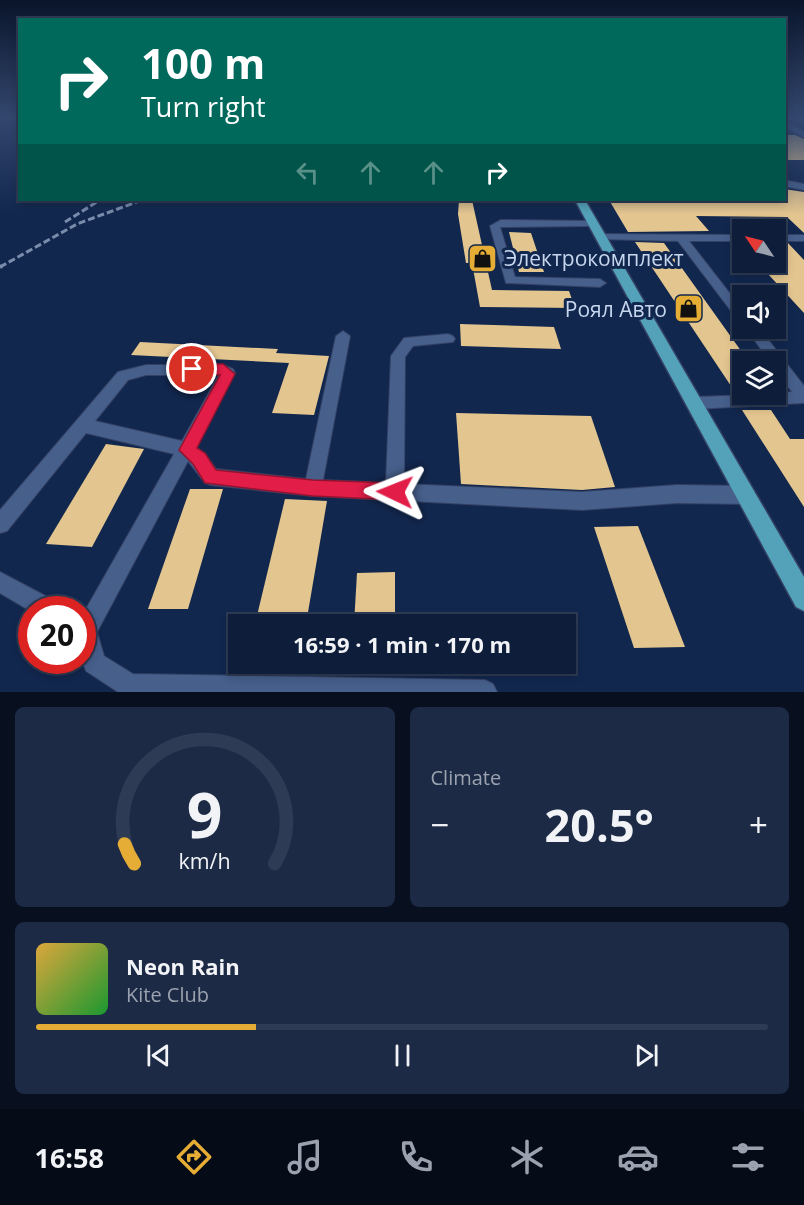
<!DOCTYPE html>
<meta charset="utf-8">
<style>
:root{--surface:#0e1d3a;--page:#1c2a45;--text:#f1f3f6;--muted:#9ba2af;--line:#2e3b54;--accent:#e5ad35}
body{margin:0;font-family:"Open Sans",sans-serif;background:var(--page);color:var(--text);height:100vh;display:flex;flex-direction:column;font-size:22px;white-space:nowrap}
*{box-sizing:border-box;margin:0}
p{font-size:20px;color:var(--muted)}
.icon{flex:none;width:33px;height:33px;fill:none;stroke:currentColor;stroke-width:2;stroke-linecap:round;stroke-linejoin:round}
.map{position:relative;height:692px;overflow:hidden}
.sheet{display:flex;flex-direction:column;gap:15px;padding:15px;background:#081020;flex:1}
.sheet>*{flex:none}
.hud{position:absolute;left:18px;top:18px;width:768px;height:183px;border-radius:0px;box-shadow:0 3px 9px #0003,0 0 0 2px var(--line);background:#00695c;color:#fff;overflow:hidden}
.needle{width:39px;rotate:305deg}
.controls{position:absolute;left:732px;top:219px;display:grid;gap:12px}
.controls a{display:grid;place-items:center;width:54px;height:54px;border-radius:0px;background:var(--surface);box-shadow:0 3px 9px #0003,0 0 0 2px var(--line);font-size:30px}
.speed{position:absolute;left:18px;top:596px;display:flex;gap:12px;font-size:30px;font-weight:700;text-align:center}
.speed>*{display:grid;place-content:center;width:78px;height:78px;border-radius:50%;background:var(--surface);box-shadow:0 3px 9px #0003,0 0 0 2px var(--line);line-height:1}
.speed .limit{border:9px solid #d22;background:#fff;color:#111}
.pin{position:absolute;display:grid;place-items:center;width:51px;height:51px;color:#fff;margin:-26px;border:3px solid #fff;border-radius:50%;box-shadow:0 2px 6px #0007}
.me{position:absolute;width:66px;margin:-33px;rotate:272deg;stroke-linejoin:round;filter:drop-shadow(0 0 4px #0008)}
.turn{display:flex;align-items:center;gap:21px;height:126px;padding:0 24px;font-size:27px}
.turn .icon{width:78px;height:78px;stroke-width:2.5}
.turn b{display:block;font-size:42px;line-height:51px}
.lanes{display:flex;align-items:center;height:57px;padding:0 24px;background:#0003;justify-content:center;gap:30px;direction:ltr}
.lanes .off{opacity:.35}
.big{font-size:45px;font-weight:700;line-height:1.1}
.sheet .widget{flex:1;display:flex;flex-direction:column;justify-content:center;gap:9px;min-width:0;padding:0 21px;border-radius:9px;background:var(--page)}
.sheet .dial{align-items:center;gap:0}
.dial svg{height:156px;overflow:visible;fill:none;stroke:var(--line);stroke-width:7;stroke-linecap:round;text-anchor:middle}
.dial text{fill:var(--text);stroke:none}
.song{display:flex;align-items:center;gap:18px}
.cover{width:72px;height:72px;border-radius:9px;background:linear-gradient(135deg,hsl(40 70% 55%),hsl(130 70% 35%))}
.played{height:6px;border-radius:3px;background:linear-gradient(90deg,var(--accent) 30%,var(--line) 30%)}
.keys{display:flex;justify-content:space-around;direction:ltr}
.heat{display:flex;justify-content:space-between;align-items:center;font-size:33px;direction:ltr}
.sheet .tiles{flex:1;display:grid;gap:15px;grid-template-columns:1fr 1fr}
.widget:last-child{grid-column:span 2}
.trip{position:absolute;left:228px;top:614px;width:348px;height:60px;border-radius:0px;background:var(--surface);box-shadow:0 3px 9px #0003,0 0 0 2px var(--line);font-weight:700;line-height:60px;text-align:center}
.dock{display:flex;height:96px;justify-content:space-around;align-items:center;background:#060c17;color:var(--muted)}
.dock .icon{width:42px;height:42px}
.dock .current{color:var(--accent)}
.dock b{font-size:27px;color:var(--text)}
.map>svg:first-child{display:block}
.building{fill:#e3c58f}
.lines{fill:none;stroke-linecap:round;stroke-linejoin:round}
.minor-casing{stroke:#344164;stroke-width:2}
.major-casing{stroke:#344164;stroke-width:3}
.minor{fill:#465f8b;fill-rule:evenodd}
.major{fill:#54a2b9;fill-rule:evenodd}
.rail-far1{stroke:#7a8cab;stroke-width:3;stroke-dasharray:7 3;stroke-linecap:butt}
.rail{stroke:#7a8cab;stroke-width:4;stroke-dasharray:8 4.5;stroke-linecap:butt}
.route{fill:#e11d48;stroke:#92132f;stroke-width:1.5}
.labels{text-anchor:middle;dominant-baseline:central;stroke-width:6;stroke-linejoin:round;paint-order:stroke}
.poi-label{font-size:21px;fill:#c7d6ef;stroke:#12274e;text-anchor:start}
</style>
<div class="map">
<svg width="804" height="692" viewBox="0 0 804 692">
<rect width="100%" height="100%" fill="#12274e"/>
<g class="building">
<polygon points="784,135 795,135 804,139 804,160 784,160"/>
<polygon points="784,189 804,192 804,233 787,217 696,216 709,231 628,232 609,200 784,200"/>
<polygon points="459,200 472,200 492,290 569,291 575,308 480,307 472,263 466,263 458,214"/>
<polygon points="509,232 531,233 544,272 519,272"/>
<polygon points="635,242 664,243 749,362 742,362 742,392 735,392"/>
<polygon points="776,243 788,243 804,260 804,313 757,262 776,262"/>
<polygon points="460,324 554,327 561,349 461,346"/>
<polygon points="140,342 278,349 276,353 329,356 314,415 272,413 289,363 131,355"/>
<polygon points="742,410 771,410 790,439 804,439 804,507"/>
<polygon points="456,413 591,416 615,487 582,490 461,484"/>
<polygon points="106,444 144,449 92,547 46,544"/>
<polygon points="190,489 223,489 188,609 148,609"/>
<polygon points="285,499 327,501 306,624 255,624"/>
<polygon points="638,526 685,647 634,648 594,527"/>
<polygon points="395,572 395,624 354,624 357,573"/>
</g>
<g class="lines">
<defs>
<g id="minor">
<polygon points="784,121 804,132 804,137 784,126"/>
<polygon points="784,180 804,184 804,190 784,186"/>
<polygon points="501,220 596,221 598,223 593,226 500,227 515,277 600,279 606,283 600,287 506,283 490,226"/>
<polygon points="601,234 742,235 742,241 689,241 742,309 742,321 738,320 678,241 597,239 597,235"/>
<rect x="776" y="235" width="28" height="6"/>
<polygon points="746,328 759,328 804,386 804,403 696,409 691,407 688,403 691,399 696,397 776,394 776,393 792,392 776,370 776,362 770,362"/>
<path d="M343 331 350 336 323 480 386 483 391 356 404 338 448 334 453 336 455 339 453 342 413 346 405 357 404 484 582 492 677 485 746 486 752 489 755 495 752 501 746 504 677 503 582 510 313 496 211 485 205 483 188 461 97 632 104 656 133 674 485 680 493 684 497 692H118L86 671 82 660V616L174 454 86 433 7 531 0 533V510L118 372 146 365H223L233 369 235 373 196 447 205 454 216 469 306 479 336 336ZM146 375H219L182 441 95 421 128 380Z"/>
<polygon points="0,572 55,601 58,609 32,609 32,612 0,593"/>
</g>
<polygon id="major" points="575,200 585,200 804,577 804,611 796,607"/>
</defs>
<use href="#minor" class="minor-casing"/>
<use href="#major" class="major-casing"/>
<use href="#minor" class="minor"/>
<use href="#major" class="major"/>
<g class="rail-far1">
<polyline points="65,222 100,200"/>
<polyline points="0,267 77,224 142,200"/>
</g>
<polyline class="rail" points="0,267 2,266"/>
</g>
<linearGradient id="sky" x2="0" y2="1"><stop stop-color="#0a152b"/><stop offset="0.55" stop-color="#33476e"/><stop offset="1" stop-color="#33476e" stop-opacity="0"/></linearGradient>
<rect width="804" height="215" fill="url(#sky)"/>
<polygon class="route" points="192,364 223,364 235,374 197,448 205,453 216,470 313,480 395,483 401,486 404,492 401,498 395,500 313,496 205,483 193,464 179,450 220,375 187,373 185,369 187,366"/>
<defs>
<symbol id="shop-square" viewBox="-11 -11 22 22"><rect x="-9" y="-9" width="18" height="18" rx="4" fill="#e5ad35" stroke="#12274e"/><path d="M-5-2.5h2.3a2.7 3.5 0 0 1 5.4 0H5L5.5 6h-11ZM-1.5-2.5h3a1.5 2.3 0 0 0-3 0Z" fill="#111"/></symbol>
</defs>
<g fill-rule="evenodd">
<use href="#shop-square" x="466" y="242" width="33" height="33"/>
<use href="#shop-square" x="672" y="292" width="33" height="33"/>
</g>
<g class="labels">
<g class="poi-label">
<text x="504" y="258">Электрокомплект</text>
<text x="667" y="309" text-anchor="end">Роял Авто</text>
</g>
</g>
</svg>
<div class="controls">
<a><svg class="needle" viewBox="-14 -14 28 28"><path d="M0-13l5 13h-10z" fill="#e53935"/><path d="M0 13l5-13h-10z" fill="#9ba2af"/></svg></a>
<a><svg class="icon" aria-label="sound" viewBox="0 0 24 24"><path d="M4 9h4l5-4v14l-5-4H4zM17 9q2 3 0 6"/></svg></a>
<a><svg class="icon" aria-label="layers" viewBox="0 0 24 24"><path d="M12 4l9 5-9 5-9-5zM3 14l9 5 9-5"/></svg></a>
</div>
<div class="speed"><div class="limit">20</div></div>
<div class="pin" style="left:192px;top:369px;background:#d93025"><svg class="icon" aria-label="arrive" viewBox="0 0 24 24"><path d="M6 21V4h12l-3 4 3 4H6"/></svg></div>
<svg class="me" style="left:395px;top:492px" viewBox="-20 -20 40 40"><path d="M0-17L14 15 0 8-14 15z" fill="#e11d48" stroke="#fff" stroke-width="4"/></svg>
<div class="trip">16:59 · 1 min · 170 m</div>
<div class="hud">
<div class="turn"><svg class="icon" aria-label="right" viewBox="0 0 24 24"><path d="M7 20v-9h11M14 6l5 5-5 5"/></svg><div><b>100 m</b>Turn right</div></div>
<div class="lanes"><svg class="icon off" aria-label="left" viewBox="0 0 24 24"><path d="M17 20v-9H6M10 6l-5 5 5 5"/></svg><svg class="icon off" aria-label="ahead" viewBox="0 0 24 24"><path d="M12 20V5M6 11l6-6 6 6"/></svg><svg class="icon off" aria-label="ahead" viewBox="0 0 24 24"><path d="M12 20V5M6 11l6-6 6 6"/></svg><svg class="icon" aria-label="right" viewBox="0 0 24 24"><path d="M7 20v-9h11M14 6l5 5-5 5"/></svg></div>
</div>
</div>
<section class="sheet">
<div class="tiles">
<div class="widget dial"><svg viewBox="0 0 100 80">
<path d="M14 69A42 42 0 1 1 86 69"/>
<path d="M14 69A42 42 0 0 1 9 59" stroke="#e5ad35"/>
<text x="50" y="56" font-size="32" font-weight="700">9</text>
<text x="50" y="72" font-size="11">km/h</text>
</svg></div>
<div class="widget"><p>Climate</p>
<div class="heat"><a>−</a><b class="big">20.5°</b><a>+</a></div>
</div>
<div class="widget">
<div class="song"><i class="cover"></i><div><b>Neon Rain</b><p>Kite Club</p></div></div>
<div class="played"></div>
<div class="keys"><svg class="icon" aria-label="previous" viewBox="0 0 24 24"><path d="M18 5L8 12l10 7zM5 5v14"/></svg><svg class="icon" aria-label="pause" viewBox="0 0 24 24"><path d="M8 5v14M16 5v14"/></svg><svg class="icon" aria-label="next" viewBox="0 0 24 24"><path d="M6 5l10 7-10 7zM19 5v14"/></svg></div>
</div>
</div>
</section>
<nav class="dock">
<b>16:58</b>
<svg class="icon current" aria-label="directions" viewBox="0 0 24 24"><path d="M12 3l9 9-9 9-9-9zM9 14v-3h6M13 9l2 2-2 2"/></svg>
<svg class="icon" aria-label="music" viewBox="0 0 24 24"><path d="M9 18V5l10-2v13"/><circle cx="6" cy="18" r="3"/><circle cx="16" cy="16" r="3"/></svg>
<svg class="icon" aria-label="phone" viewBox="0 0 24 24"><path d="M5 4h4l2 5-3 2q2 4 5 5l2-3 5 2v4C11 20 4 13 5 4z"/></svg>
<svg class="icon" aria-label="climate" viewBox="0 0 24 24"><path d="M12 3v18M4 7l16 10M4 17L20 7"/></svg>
<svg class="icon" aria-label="car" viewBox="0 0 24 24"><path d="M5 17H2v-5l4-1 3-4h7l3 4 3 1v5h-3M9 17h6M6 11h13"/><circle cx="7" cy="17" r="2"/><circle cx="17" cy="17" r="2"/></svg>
<svg class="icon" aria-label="filters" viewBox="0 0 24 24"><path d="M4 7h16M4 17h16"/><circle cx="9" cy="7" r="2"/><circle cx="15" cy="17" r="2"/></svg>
</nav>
